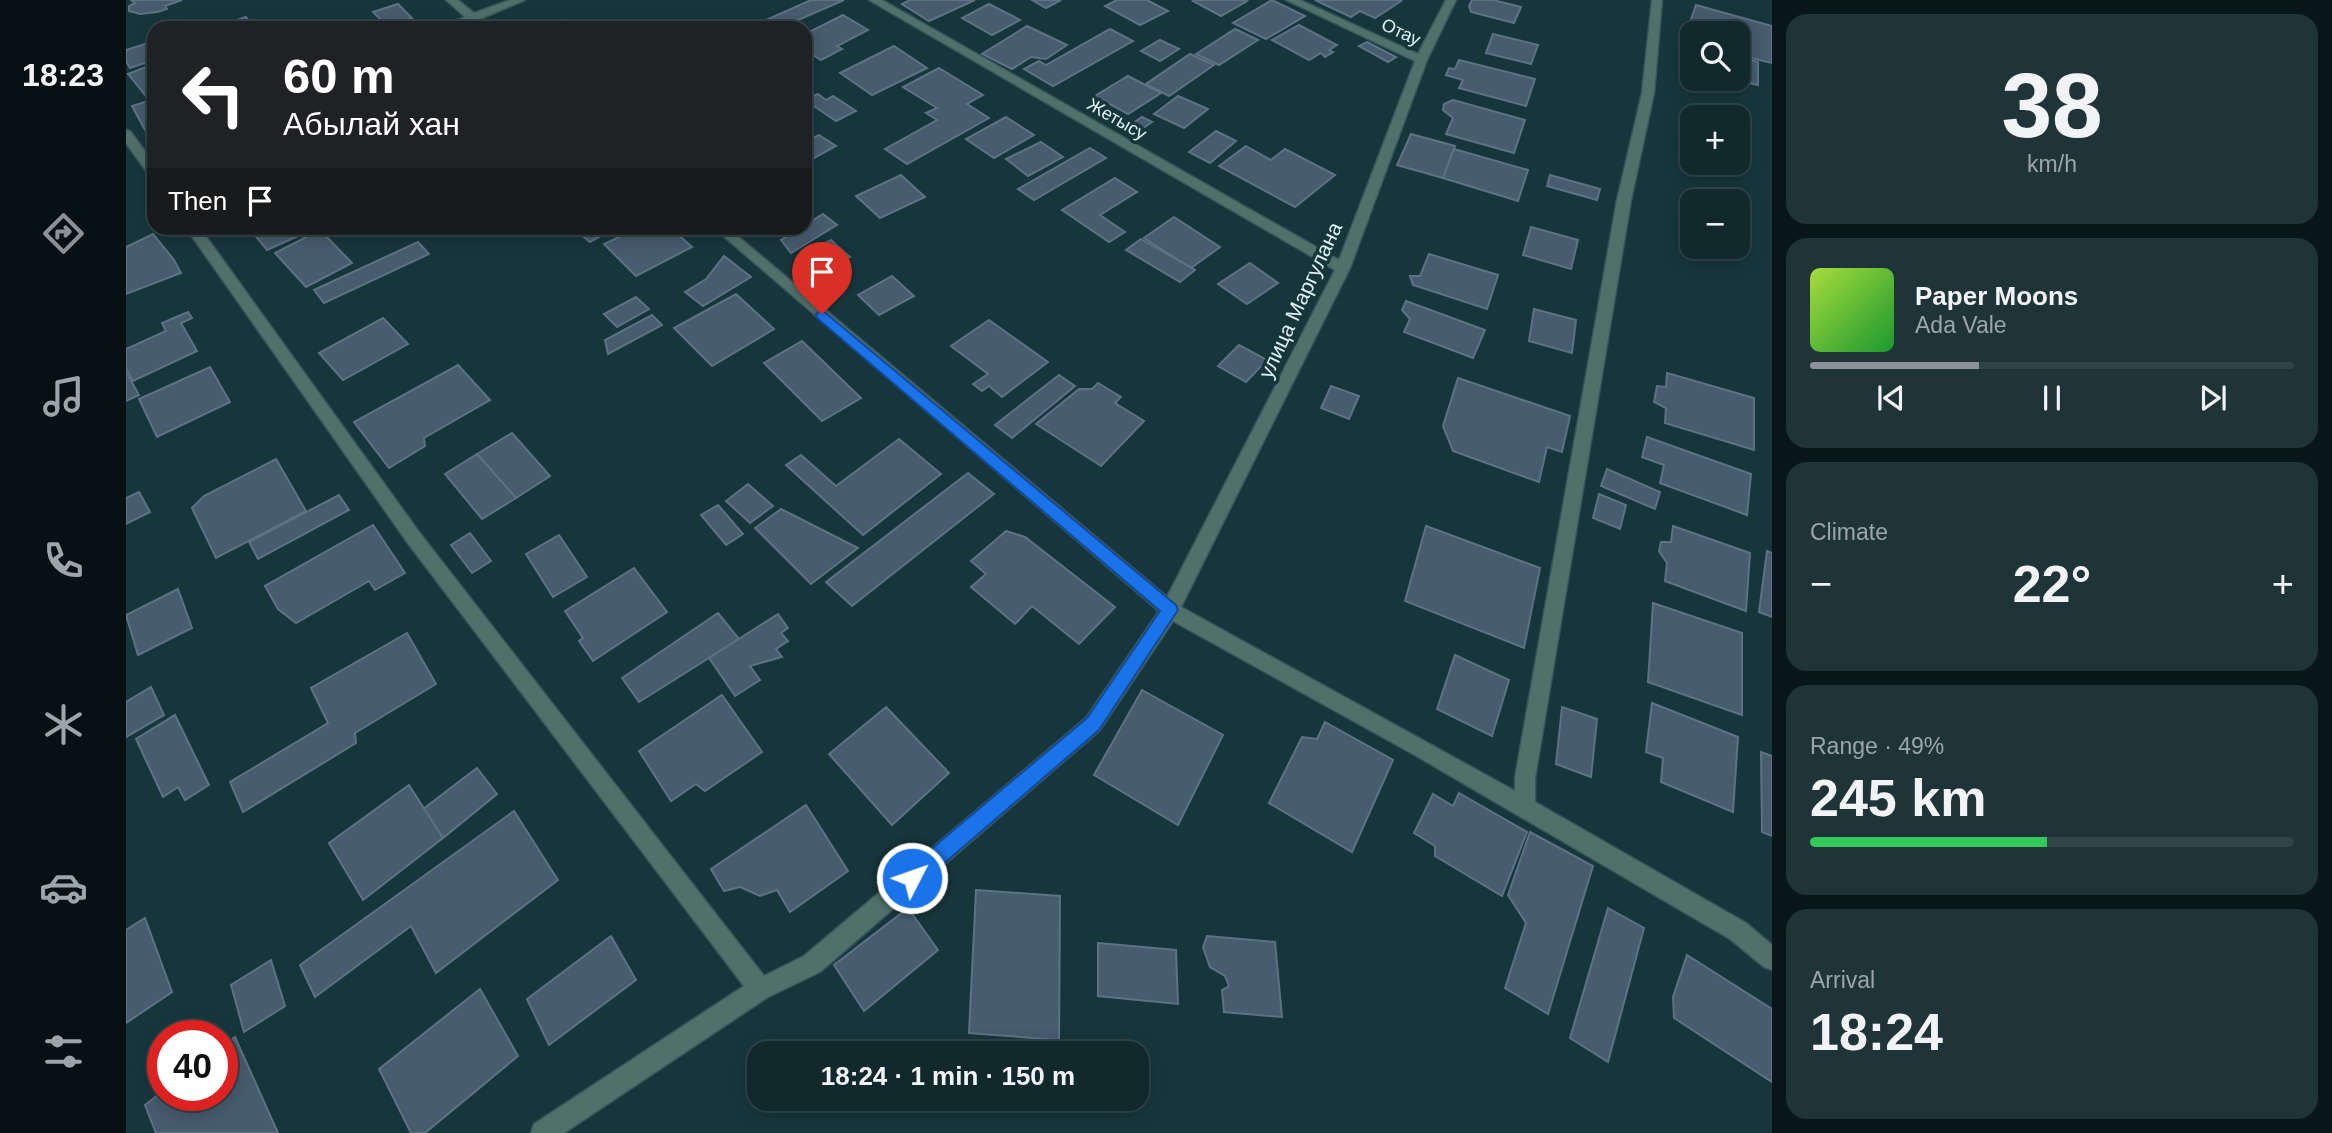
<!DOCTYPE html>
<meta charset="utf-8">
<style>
:root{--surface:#11282d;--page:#1e3439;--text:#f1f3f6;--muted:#9ca6aa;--line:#304449;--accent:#8c9099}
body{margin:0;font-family:Arial,sans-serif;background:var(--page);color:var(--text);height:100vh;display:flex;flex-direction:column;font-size:26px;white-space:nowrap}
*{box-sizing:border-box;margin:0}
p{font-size:23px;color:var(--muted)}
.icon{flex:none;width:38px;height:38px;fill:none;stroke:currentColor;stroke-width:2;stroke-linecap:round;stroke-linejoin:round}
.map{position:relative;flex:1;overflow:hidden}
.side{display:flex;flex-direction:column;gap:14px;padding:14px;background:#091619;width:560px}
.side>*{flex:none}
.guide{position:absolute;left:21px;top:21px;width:665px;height:214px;border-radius:21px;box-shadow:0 4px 18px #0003,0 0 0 2px var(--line);background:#202124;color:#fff;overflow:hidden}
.controls{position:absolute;left:1554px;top:21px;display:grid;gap:14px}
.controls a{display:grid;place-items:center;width:70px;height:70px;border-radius:14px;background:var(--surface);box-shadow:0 4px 18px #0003,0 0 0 2px var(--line);font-size:35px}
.speed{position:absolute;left:21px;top:1020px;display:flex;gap:14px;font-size:35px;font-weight:700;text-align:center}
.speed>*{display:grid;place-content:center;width:91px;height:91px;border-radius:50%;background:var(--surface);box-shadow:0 4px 18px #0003,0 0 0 2px var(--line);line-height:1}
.speed .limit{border:10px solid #d22;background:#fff;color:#111}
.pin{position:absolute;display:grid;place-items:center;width:60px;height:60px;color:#fff;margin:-72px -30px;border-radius:50% 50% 50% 0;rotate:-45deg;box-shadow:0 0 7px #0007}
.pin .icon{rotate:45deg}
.me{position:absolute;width:77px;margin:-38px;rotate:49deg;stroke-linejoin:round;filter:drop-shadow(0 0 5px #0008)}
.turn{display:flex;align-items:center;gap:24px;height:147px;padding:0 21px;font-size:32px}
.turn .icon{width:91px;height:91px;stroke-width:2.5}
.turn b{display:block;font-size:49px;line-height:60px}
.then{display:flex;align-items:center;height:66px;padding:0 21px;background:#0003;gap:14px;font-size:26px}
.big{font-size:52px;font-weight:700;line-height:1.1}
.side .tile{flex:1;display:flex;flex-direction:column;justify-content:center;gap:10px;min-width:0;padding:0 24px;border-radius:21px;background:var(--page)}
.side .dial{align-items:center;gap:0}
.dial b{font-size:91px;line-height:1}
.song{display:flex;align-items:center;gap:21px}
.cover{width:84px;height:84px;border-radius:10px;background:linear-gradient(135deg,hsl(80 70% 55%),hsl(130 70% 35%))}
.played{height:7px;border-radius:4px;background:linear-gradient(90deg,var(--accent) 35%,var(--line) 35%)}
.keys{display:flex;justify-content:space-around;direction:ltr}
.heat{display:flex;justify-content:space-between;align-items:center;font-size:38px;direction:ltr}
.charge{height:10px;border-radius:5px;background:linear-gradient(90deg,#34c759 49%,var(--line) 0)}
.trip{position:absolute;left:621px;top:1041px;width:402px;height:70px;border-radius:21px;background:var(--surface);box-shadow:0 4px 18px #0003,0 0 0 2px var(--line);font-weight:700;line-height:70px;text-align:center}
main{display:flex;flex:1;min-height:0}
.dock{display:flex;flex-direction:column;width:126px;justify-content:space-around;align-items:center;background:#071012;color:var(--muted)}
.dock .icon{width:49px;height:49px}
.dock .current{color:var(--accent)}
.dock b{font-size:32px;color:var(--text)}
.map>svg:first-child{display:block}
.building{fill:#475c6e;stroke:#5d7385;stroke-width:2}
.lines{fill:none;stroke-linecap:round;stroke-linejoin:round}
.minor-casing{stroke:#37545a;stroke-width:3}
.minor{fill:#517069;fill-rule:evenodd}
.route{fill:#1a73e8;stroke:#114b97;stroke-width:2}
.labels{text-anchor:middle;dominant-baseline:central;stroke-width:7;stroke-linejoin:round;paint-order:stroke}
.far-street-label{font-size:18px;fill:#e0f2f5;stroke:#17363c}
.street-label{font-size:21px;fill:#e0f2f5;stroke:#17363c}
</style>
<main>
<nav class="dock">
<b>18:23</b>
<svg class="icon current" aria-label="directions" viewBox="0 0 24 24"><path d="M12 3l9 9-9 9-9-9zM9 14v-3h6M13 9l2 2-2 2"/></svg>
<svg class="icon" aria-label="music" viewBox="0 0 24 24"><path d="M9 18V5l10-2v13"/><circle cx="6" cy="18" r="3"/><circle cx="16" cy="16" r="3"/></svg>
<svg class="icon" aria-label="phone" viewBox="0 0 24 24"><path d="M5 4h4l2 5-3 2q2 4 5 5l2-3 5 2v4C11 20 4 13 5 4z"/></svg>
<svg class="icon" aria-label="climate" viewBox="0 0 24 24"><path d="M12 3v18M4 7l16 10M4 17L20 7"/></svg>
<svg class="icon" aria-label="car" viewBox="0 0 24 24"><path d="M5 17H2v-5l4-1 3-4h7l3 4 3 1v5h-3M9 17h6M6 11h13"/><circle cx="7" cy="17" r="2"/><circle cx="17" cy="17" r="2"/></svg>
<svg class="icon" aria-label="filters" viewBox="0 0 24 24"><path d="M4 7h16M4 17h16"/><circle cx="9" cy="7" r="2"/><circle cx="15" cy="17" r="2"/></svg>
</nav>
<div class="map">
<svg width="1646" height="1133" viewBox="0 0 1646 1133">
<rect width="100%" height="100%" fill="#17363c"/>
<g class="building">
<polygon points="5,0 56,0 39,6 41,9 31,12 14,14 3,11 3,6 9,3"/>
<polygon points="685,0 718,0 654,28 640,20"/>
<polygon points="784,0 849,0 803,21 776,4"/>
<polygon points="906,0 935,0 920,8"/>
<polygon points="991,0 1021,0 1042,11 1014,25 979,6"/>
<polygon points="1069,0 1118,0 1121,1 1095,16 1067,1"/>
<polygon points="1146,0 1179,16 1140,39 1107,23"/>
<polygon points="1189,0 1272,0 1275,1 1249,18 1234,11 1225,17"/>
<polygon points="1346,0 1367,0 1395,7 1388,23 1345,12 1343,6"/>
<polygon points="272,4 286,18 258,28 247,28 243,24 255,20 247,12"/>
<polygon points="863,4 894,20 866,35 836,18"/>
<polygon points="1570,5 1646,26 1646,63 1612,55 1612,33 1566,33 1566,42 1564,41 1562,38 1564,32 1568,31 1569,26 1564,22"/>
<polygon points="717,15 742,30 711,46 716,49 695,60 679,50 679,34"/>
<polygon points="120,17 128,27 88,28"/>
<polygon points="439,20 448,28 416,28"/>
<polygon points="640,20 652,28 621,28"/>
<polygon points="1173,25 1211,45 1203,50 1207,52 1199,57 1195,53 1183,60 1146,40"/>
<polygon points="901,26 941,45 920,59 905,57 886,69 856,54"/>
<polygon points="984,29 1007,41 927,86 898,69 913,61 920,65"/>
<polygon points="1109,29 1132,40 1093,65 1070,54"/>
<polygon points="1367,34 1412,45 1405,64 1360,53"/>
<polygon points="1034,40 1053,49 1034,61 1015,51"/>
<polygon points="28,41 28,60 4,68 0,61 0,50"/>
<polygon points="1241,42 1270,57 1262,62 1233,46"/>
<polygon points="768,46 801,68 746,95 714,73"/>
<polygon points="1064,54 1088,65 1043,96 1020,84"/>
<polygon points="1612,57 1632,62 1632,85 1603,79 1612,79"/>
<polygon points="1333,60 1409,79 1400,106 1333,88 1337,80 1320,75 1323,68 1329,69"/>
<polygon points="28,64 28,93 20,96 2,74"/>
<polygon points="813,68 857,95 841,104 863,118 781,164 759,149 811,120 800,113 811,108 777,87"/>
<polygon points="1002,76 1035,93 1002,114 969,96"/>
<polygon points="692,94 700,100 707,96 730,111 710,121 679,100"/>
<polygon points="1052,96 1082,109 1058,128 1028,114"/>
<polygon points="28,99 28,127 19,130 6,106"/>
<polygon points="1327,100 1399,120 1388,153 1320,134 1327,118 1317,110 1318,104"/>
<polygon points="880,117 908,135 868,158 840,139"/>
<polygon points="1016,117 1026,122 1007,135 997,130"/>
<polygon points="1090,131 1110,141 1084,163 1063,152"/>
<polygon points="1285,134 1329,146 1317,178 1271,165"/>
<polygon points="693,135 710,146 679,163 679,142"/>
<polygon points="915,142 937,157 902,176 880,159"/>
<polygon points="1120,146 1145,160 1159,149 1209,175 1169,207 1093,166"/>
<polygon points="964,148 980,158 908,200 892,189"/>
<polygon points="1328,149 1402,170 1392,201 1317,178"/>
<polygon points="775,175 799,197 754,218 730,196"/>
<polygon points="1424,175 1474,189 1471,200 1421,186"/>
<polygon points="989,178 1011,192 974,215 999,232 983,242 936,210"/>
<polygon points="697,214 711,225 665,253 655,240"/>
<polygon points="1048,217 1094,247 1065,268 1018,238"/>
<polygon points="1405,227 1452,240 1445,269 1397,255"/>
<polygon points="123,228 190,228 141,250"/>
<polygon points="447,228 489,228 464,242"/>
<polygon points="512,228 545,228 566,247 510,276 478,244"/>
<polygon points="194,230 226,263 180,287 149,253"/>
<polygon points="27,234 48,260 55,273 0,294 0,247"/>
<polygon points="1015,239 1069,270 1054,282 1000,250"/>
<polygon points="705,240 724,257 705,267 701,263 684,272 670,259"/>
<polygon points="292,242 303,254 198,303 188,290"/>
<polygon points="1303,254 1372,275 1361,309 1287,285 1284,276 1294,276"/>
<polygon points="598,256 625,277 577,306 559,292 580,279"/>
<polygon points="1124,263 1152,283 1121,304 1092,284"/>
<polygon points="766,276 788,296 753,315 732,295"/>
<polygon points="610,294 648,329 586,366 548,328"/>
<polygon points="510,297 523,309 491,327 478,314"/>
<polygon points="1280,301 1359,330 1347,358 1278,332 1284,319 1276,310"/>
<polygon points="1408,309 1450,320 1446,353 1403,341"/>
<polygon points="62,312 66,318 55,323 71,351 7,381 0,368 0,349 40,331 36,323"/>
<polygon points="526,315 536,325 482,354 479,340"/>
<polygon points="257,318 282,344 217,380 193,353"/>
<polygon points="863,320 922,362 876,397 863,386 856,391 847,384 862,374 825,346"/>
<polygon points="676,341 735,398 696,421 638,363"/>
<polygon points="1113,345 1141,360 1120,382 1092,366"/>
<polygon points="332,365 364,400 298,438 299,446 263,468 228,422"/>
<polygon points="84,367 104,402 31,437 13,399"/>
<polygon points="0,372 13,395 0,401"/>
<polygon points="1541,373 1628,398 1628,450 1539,423 1540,408 1528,402 1531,386 1540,387"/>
<polygon points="933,375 949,386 886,438 869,425"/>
<polygon points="1332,378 1444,416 1436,452 1421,447 1413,482 1327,451 1317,426"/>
<polygon points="972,383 995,397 989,403 1018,421 975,466 910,424 953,389 966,389"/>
<polygon points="1205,386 1233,396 1223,419 1195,408"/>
<polygon points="386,433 424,476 390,498 351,454"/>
<polygon points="1521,437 1625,474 1621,515 1534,483 1538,465 1516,457"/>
<polygon points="773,439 815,474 737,535 660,465 675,455 710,486"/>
<polygon points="351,454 390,498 356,519 319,474"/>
<polygon points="150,459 180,511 90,558 66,508 78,496"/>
<polygon points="1481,469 1534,492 1529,509 1475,486"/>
<polygon points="842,473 868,494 726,606 700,582"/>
<polygon points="622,484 647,506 624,523 600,501"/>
<polygon points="13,492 24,512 0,524 0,498"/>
<polygon points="1473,494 1500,505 1494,529 1467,518"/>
<polygon points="213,495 223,510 132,559 123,542"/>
<polygon points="592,505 617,534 600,545 575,515"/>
<polygon points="655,509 732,548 685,584 629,528"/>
<polygon points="247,525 279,573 249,590 243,581 170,623 152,609 139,586"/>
<polygon points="1300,526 1414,568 1398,648 1279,601"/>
<polygon points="1547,526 1624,553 1620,611 1539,581 1541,563 1533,551 1535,542 1545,542"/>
<polygon points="880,531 899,537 989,607 953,644 906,606 889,624 845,587 860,574 845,561"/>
<polygon points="344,533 365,561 346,573 325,545"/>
<polygon points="433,535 461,577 427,597 400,554"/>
<polygon points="1641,551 1646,553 1646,617 1633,612"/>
<polygon points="508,568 541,612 467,661 453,641 457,638 439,611"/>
<polygon points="52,589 66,628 12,655 0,615"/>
<polygon points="1527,603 1616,633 1616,715 1522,682"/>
<polygon points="592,613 613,639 513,702 496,678"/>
<polygon points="652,614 662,628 655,633 662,641 650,649 656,657 624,666 634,680 609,696 583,658"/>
<polygon points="281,633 310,684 229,733 230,743 117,812 104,782 202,723 185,688"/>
<polygon points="1329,655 1383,680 1366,736 1311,709"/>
<polygon points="25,687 38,715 0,737 0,702"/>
<polygon points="1016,690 1097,735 1052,825 968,775"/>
<polygon points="596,695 636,752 579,791 570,784 545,801 513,751"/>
<polygon points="1526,703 1612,737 1607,812 1535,782 1537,758 1520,752"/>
<polygon points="760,707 823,773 766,825 703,754"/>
<polygon points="1436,707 1471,719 1465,777 1430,764"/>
<polygon points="49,715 83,785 59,800 52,787 37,797 10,739"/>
<polygon points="1199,722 1267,760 1226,852 1143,803 1176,737 1191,739"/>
<polygon points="1635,752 1646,756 1646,836 1636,832"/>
<polygon points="351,768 371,794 317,838 296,810"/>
<polygon points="283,785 317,838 237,900 203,843"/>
<polygon points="1333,793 1401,832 1376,896 1309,856 1309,846 1288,833 1307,794 1327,806"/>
<polygon points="680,805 722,871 664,912 651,890 634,896 614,887 598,891 585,869"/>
<polygon points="388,811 432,880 310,973 285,926 189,997 174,965"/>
<polygon points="1404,832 1467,866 1422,1014 1379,988 1400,923 1382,895"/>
<polygon points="850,890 934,896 933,1040 843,1033"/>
<polygon points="782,908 812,950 738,1011 708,965"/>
<polygon points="1482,908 1518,928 1482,1062 1444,1038"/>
<polygon points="19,918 46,992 0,1023 0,930"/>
<polygon points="485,936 510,980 423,1045 401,999"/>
<polygon points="1081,936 1149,942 1156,1017 1098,1012 1096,990 1103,986 1099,976 1084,967 1077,947"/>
<polygon points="972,943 1050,950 1052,1004 972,996"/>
<polygon points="1561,955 1646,1009 1646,1082 1548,1018 1547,997"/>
<polygon points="145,960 159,1006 118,1032 105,985"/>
<polygon points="354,989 392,1056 299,1133 285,1133 253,1069"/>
<polygon points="109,1037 152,1133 30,1133 19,1105 37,1091 37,1096 96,1096 96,1046"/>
</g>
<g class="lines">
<defs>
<g id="minor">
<polygon points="320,0 332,0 348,13 384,0 399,0 354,19 365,28 352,28 345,22 329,28 313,28 339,17"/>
<polygon points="743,0 756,0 1213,260 1289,61 1160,0 1174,0 1292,54 1320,0 1330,0 1301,60 1224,268 1055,607 1389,791 1389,778 1491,200 1516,93 1526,0 1536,0 1528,93 1505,200 1409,778 1409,802 1620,923 1646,945 1646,970 1638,967 1604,939 1287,754 1047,621 974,730 694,972 642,997 438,1133 405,1133 408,1124 618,986 281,542 60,228 74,228 293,532 638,976 678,956 960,718 1033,611 588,228 602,228 1041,597 1209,270"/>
<polygon points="0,130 4,131 28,163 28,176 23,175 0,143"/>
</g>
</defs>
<use href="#minor" class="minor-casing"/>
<use href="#minor" class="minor"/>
</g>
<polygon class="route" points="696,310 1050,605 1052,610 973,730 793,885 786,888 779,885 777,878 779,871 961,718 1034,611 691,318 690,314"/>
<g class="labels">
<g class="far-street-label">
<text transform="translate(1275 32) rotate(25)">Отау</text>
<text transform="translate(991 119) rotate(30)">Жетысу</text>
</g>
<g class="street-label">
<text transform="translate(1174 300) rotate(-65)">улица Маргулана</text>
</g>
</g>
</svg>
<div class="controls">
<a><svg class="icon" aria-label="search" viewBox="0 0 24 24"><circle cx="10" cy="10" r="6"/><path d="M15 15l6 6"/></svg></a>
<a>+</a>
<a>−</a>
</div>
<div class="speed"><div class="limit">40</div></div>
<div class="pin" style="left:696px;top:314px;background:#d93025"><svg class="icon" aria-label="arrive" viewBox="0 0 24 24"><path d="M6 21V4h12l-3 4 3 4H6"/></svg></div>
<svg class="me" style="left:786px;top:878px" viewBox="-20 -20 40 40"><circle r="17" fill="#1a73e8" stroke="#fff" stroke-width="3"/><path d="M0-11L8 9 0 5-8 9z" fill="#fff"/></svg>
<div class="trip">18:24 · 1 min · 150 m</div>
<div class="guide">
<div class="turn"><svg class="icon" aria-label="left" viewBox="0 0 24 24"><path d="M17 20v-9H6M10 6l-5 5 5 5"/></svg><div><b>60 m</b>Абылай хан</div></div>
<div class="then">Then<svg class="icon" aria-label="arrive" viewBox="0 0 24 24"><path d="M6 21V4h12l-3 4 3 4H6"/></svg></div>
</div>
</div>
<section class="side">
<div class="tile dial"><b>38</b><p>km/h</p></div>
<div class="tile">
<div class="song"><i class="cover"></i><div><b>Paper Moons</b><p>Ada Vale</p></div></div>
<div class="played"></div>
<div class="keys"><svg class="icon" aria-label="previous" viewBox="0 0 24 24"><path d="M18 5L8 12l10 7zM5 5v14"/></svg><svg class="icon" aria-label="pause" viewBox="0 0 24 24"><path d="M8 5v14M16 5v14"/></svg><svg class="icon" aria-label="next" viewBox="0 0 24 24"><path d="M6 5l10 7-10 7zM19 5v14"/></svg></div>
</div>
<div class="tile"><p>Climate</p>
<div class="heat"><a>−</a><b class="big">22°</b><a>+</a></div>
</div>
<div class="tile"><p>Range · 49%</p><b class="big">245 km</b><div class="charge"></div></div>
<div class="tile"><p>Arrival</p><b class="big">18:24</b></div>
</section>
</main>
